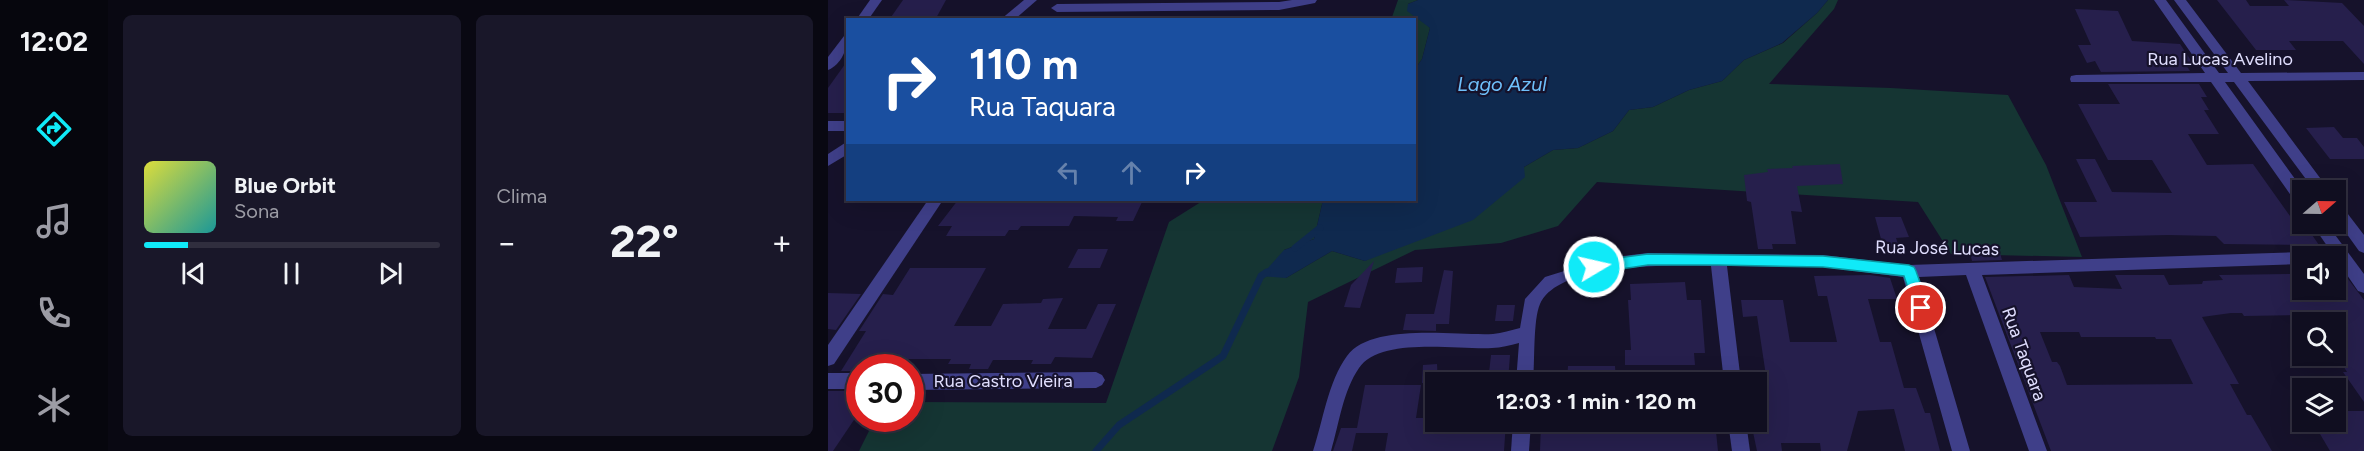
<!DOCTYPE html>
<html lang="pt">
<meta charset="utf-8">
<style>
:root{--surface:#100e20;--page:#191729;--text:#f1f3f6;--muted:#9c9ca5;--line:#302e3e;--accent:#10eaf8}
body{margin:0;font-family:Figtree,sans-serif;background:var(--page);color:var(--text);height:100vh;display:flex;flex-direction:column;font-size:22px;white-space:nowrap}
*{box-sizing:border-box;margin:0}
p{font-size:20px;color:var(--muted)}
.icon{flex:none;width:33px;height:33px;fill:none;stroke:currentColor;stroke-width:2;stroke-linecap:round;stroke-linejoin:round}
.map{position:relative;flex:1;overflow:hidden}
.panel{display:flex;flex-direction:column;gap:15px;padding:15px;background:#090812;width:720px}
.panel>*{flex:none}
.banner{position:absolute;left:18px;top:18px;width:570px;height:183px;border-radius:0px;box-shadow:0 6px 24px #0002,0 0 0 2px var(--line);background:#1a4fa0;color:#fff;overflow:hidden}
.needle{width:39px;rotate:70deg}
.buttons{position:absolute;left:1464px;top:180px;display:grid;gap:12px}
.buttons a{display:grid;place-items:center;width:54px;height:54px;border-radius:0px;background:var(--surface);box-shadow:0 6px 24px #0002,0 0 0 2px var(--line);font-size:30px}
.speed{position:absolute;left:18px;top:354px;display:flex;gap:12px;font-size:30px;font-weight:700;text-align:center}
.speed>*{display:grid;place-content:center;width:78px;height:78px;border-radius:50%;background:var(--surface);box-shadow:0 6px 24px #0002,0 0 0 2px var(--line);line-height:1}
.speed .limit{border:9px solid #d22;background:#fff;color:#111}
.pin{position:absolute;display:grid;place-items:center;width:51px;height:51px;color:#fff;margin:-26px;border:3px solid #fff;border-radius:50%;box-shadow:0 2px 6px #0007}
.me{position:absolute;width:66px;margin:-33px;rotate:81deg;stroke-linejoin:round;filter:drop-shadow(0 0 4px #0008)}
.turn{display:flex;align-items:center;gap:21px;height:126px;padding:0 24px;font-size:27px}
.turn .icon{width:78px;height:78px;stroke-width:2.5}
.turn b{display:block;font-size:42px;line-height:51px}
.lanes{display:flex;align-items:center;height:57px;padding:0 24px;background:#0003;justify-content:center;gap:30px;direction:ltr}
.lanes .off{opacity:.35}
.big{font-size:45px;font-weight:700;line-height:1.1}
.panel .widget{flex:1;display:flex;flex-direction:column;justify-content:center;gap:9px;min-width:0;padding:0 21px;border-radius:9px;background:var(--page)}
.song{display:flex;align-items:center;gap:18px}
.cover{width:72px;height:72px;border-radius:9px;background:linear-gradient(135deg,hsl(60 70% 55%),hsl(180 70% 35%))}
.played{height:6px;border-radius:3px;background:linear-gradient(90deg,var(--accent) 15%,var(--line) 15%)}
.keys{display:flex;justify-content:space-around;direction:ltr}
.heat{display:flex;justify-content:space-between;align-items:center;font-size:33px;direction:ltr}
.panel .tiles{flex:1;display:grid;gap:15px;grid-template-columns:repeat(2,1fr)}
.trip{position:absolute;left:597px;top:372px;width:342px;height:60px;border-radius:0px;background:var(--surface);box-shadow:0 6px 24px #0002,0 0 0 2px var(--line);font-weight:700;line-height:60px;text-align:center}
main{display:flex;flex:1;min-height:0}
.tab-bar{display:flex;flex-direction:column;width:108px;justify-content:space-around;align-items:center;background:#06060d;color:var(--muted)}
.tab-bar .icon{width:42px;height:42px}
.tab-bar .current{color:var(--accent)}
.tab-bar b{font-size:27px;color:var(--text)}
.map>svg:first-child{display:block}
.green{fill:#153533}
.water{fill:#0f294e}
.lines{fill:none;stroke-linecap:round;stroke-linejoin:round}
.stream{stroke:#0f294e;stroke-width:7}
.building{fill:#261f4c;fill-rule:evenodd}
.minor{fill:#3f3f89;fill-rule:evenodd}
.route{fill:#10eaf8;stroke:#0a98a1;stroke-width:1.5}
.labels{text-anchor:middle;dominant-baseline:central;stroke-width:4.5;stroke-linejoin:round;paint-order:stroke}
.street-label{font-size:18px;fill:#e0defe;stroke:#16122b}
.water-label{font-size:20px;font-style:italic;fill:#6fc0fb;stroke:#16122b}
</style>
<main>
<nav class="tab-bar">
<b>12:02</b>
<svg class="icon current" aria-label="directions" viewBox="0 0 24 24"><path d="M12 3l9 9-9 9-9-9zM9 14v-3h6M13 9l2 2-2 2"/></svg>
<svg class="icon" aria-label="music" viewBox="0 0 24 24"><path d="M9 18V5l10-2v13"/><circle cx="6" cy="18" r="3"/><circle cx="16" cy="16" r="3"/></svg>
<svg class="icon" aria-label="phone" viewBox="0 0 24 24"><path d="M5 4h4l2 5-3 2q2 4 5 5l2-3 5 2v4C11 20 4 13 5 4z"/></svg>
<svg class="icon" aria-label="climate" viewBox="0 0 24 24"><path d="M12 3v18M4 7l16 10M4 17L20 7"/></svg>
</nav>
<section class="panel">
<div class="tiles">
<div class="widget">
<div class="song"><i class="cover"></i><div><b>Blue Orbit</b><p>Sona</p></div></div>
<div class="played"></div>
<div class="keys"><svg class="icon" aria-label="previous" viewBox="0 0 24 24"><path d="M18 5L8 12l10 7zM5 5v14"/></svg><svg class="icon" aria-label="pause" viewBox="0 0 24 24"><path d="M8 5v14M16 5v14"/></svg><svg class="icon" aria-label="next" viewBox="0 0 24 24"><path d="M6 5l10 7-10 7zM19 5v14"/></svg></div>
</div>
<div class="widget"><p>Clima</p>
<div class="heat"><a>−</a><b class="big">22°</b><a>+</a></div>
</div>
</div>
</section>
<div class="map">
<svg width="1536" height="451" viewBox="0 0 1536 451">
<rect width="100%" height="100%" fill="#16122b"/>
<g class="green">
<polygon points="570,0 590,0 580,4 602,28 594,59 587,69 586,20 563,20"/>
<polygon points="1000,0 1010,0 1006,9 941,84 1063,88 1180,95 1218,165 1254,257 1123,254 1090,202 769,182 730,226 673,243 587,250 480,302 471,377 444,451 31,451 47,419 82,418 83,402 278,403 341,222 376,200 495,200 486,239 456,250 458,278 504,251 537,261 725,150 750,148 785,131 801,110 825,107 861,90 894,81 916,60 955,43 989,13"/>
</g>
<polygon class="water" points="590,0 1000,0 989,13 954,43 916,60 894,81 861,90 825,107 801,110 785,131 750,148 725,150 696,167 697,177 645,220 537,261 504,251 458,278 433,276 456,250 486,239 495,200 586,200 587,69 594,59 602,28 579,11 580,4"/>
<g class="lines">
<g class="stream">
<polyline points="467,248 492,228"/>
<polyline points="268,451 291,425 395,356 433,276 439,272"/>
</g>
</g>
<g class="building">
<polygon points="75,0 118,0 107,20 61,20"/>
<polygon points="1389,0 1418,0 1422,6 1461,6 1456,0 1514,3 1536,26 1536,64 1515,41 1461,41 1468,50 1428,50"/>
<polygon points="1247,9 1290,11 1304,41 1352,44 1366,65 1358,65 1362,71 1273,72 1267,61 1259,63 1250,45 1263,45"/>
<polygon points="20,60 20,113 0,113 0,88"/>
<polygon points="1280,84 1371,84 1379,97 1373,97 1381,110 1376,110 1391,134 1360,134 1379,165 1425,164 1462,216 1471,216 1491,245 1396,244 1388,236 1340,235 1252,237 1236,202 1269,202 1248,159 1267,159 1284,192 1344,193 1324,160 1280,160 1250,104 1292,104"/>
<polygon points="1506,127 1515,138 1529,138 1536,147 1536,159 1502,159 1478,128"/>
<polygon points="1012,164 1015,184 969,186 974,212 963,211 968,244 944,244 945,249 930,249 923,202 919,201 916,175 940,172 939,169 965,168 964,166"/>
<polygon points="130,200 315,200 305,221 288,221 290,217 246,216 241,226 193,226 190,230 181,230 177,236 118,236 124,226 110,226"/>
<polygon points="1047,217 1073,217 1081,237 1068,238 1071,247 1055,246"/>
<polygon points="1140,245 1170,246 1174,260 1144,261"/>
<polygon points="250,249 280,249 272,268 240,268"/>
<polygon points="546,261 532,308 516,307 523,285"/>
<path d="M1508 263 1536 300V402L1515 372H1519L1508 354V322H1477L1472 315 1416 316 1414 313H1403L1374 317 1411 384H1402L1419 415H1423L1444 451H1223L1157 277 1241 275 1246 287 1294 289 1287 275H1336L1341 285 1374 284 1375 281 1395 280 1391 275 1465 274 1470 281 1474 280V290H1508ZM1212 332H1251L1253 337H1327L1328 339H1343L1365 384 1239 385 1232 366 1229 362H1224Z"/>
<polygon points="595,267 594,282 567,283 569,268"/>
<polygon points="82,268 158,268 126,326 163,326 175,304 213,303 215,299 235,298 220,329 258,329 270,304 288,304 264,358 227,357 223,364 203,364 205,360 165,360 160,369 141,369 143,364 120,364 123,359 70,359 65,368 32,368 32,371 13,371 38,331 31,331 55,294 65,295"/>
<polygon points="616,270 625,271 621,324 608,324 608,331 575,330 578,314 606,314"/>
<polygon points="1042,275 1062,278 1069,299 1040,299 1052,342 1063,342 1076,388 1088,388 1097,413 1102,413 1112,451 1077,451 1066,409 1030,411 1019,451 993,451 992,443 953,443 954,451 929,451 925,432 928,432 926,422 928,422 928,389 940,389 929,316 915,317 913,300 955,300 962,342 1009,342 999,296 990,296 986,276"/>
<polygon points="857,282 859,300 873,300 877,353 866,353 867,365 797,365 797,350 803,350 800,300 803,300 802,284"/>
<polygon points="0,293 33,294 8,330 0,329"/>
<polygon points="669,305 687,305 685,321 667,321"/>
<polygon points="663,355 682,355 680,382 660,382"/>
<polygon points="609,364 610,382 594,383 595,365"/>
<polygon points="740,366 787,366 788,382 739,382"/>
<polygon points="537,385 593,385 588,418 608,418 608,422 678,422 676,451 557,451 560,433 528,433 524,451 505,451 513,428 529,428"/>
<polygon points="0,391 32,391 32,411 5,451 0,451"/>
<polygon points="1508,411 1536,411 1536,451 1502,451 1485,422 1508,422"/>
<polygon points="713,422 742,422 742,433 771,433 771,427 826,426 826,422 887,422 890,451 712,451"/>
</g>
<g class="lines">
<g class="minor">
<polygon points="42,0 54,0 40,20 28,20"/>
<polygon points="196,0 209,0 186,20 172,20"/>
<polygon points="464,0 489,0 487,3 451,10 229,12 223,8 229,4 451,2"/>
<polygon points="1326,0 1338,0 1391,73 1400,73 1346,0 1358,0 1413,73 1536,72 1536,80 1420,81 1501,190 1486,190 1406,82 1397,82 1475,190 1474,205 1469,204 1383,82 1243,82 1242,79 1243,76 1248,75 1377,73"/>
<path d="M20 35C20 48 13 65 0 70V57L16 36Z"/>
<rect x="0" y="121" width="20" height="10"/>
<polygon points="20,141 20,154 0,166 0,154"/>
<polygon points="100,200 115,200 6,364 0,366 0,345"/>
<polygon points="1508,203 1513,205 1536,235 1536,253 1531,251 1508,219"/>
<polygon points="1484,224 1499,224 1536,274 1536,293 1530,291"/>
<path d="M1474 252 1481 256H1474V264L1154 275 1219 451H1201L1138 275 1091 277 1142 451H1124L1075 277 995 267 899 266 913 382H896L883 266C844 265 731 262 712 304 705 319 707 363 705 382H688L691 343C682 345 673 348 664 348 631 350 552 336 531 368 515 391 511 424 503 451H485C495 421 500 382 519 356 544 322 628 336 665 334 674 333 683 330 692 328L697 299 717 277 778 258 820 253 995 255 1081 265Z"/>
<polygon points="268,372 274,375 277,380 274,385 268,388 82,390 82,374"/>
<rect x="0" y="373" width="32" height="16"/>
<polygon points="685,422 703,422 701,451 683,451"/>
<polygon points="900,422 918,422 922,451 904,451"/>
</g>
</g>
<polygon class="route" points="820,254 995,256 1081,265 1086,267 1088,271 1101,308 1098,312 1093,314 1088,312 1076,276 995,267 890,265 820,265 766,273 761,271 759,267 761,263 766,261"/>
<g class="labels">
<g class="street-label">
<text x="1392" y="59">Rua Lucas Avelino</text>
<text transform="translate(1109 248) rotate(1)">Rua José Lucas</text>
<text transform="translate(1196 354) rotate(70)">Rua Taquara</text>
<text x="175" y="381">Rua Castro Vieira</text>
</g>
<g class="water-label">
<text x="674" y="84">Lago Azul</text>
</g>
</g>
</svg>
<div class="buttons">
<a><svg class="needle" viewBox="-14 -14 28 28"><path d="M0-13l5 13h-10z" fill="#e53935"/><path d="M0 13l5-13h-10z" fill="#9c9ca5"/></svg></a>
<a><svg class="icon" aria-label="sound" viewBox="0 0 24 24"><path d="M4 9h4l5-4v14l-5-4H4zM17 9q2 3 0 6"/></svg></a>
<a><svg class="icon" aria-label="search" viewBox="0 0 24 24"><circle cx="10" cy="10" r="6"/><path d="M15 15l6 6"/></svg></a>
<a><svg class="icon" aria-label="layers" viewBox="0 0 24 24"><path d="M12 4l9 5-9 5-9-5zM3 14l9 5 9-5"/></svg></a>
</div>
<div class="speed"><div class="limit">30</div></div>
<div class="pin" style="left:1093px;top:308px;background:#d93025"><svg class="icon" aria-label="arrive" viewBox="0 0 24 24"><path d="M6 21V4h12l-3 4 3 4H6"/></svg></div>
<svg class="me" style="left:766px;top:267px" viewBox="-20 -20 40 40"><circle r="17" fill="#10eaf8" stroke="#fff" stroke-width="3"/><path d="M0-11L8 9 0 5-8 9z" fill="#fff"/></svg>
<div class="trip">12:03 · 1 min · 120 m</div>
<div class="banner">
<div class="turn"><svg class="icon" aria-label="right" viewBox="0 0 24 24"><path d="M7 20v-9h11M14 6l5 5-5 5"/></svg><div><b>110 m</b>Rua Taquara</div></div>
<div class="lanes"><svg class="icon off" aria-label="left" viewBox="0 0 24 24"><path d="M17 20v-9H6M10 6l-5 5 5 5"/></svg><svg class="icon off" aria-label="ahead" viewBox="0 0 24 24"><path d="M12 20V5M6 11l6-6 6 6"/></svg><svg class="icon" aria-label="right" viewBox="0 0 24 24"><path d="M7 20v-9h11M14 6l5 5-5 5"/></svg></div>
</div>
</div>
</main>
